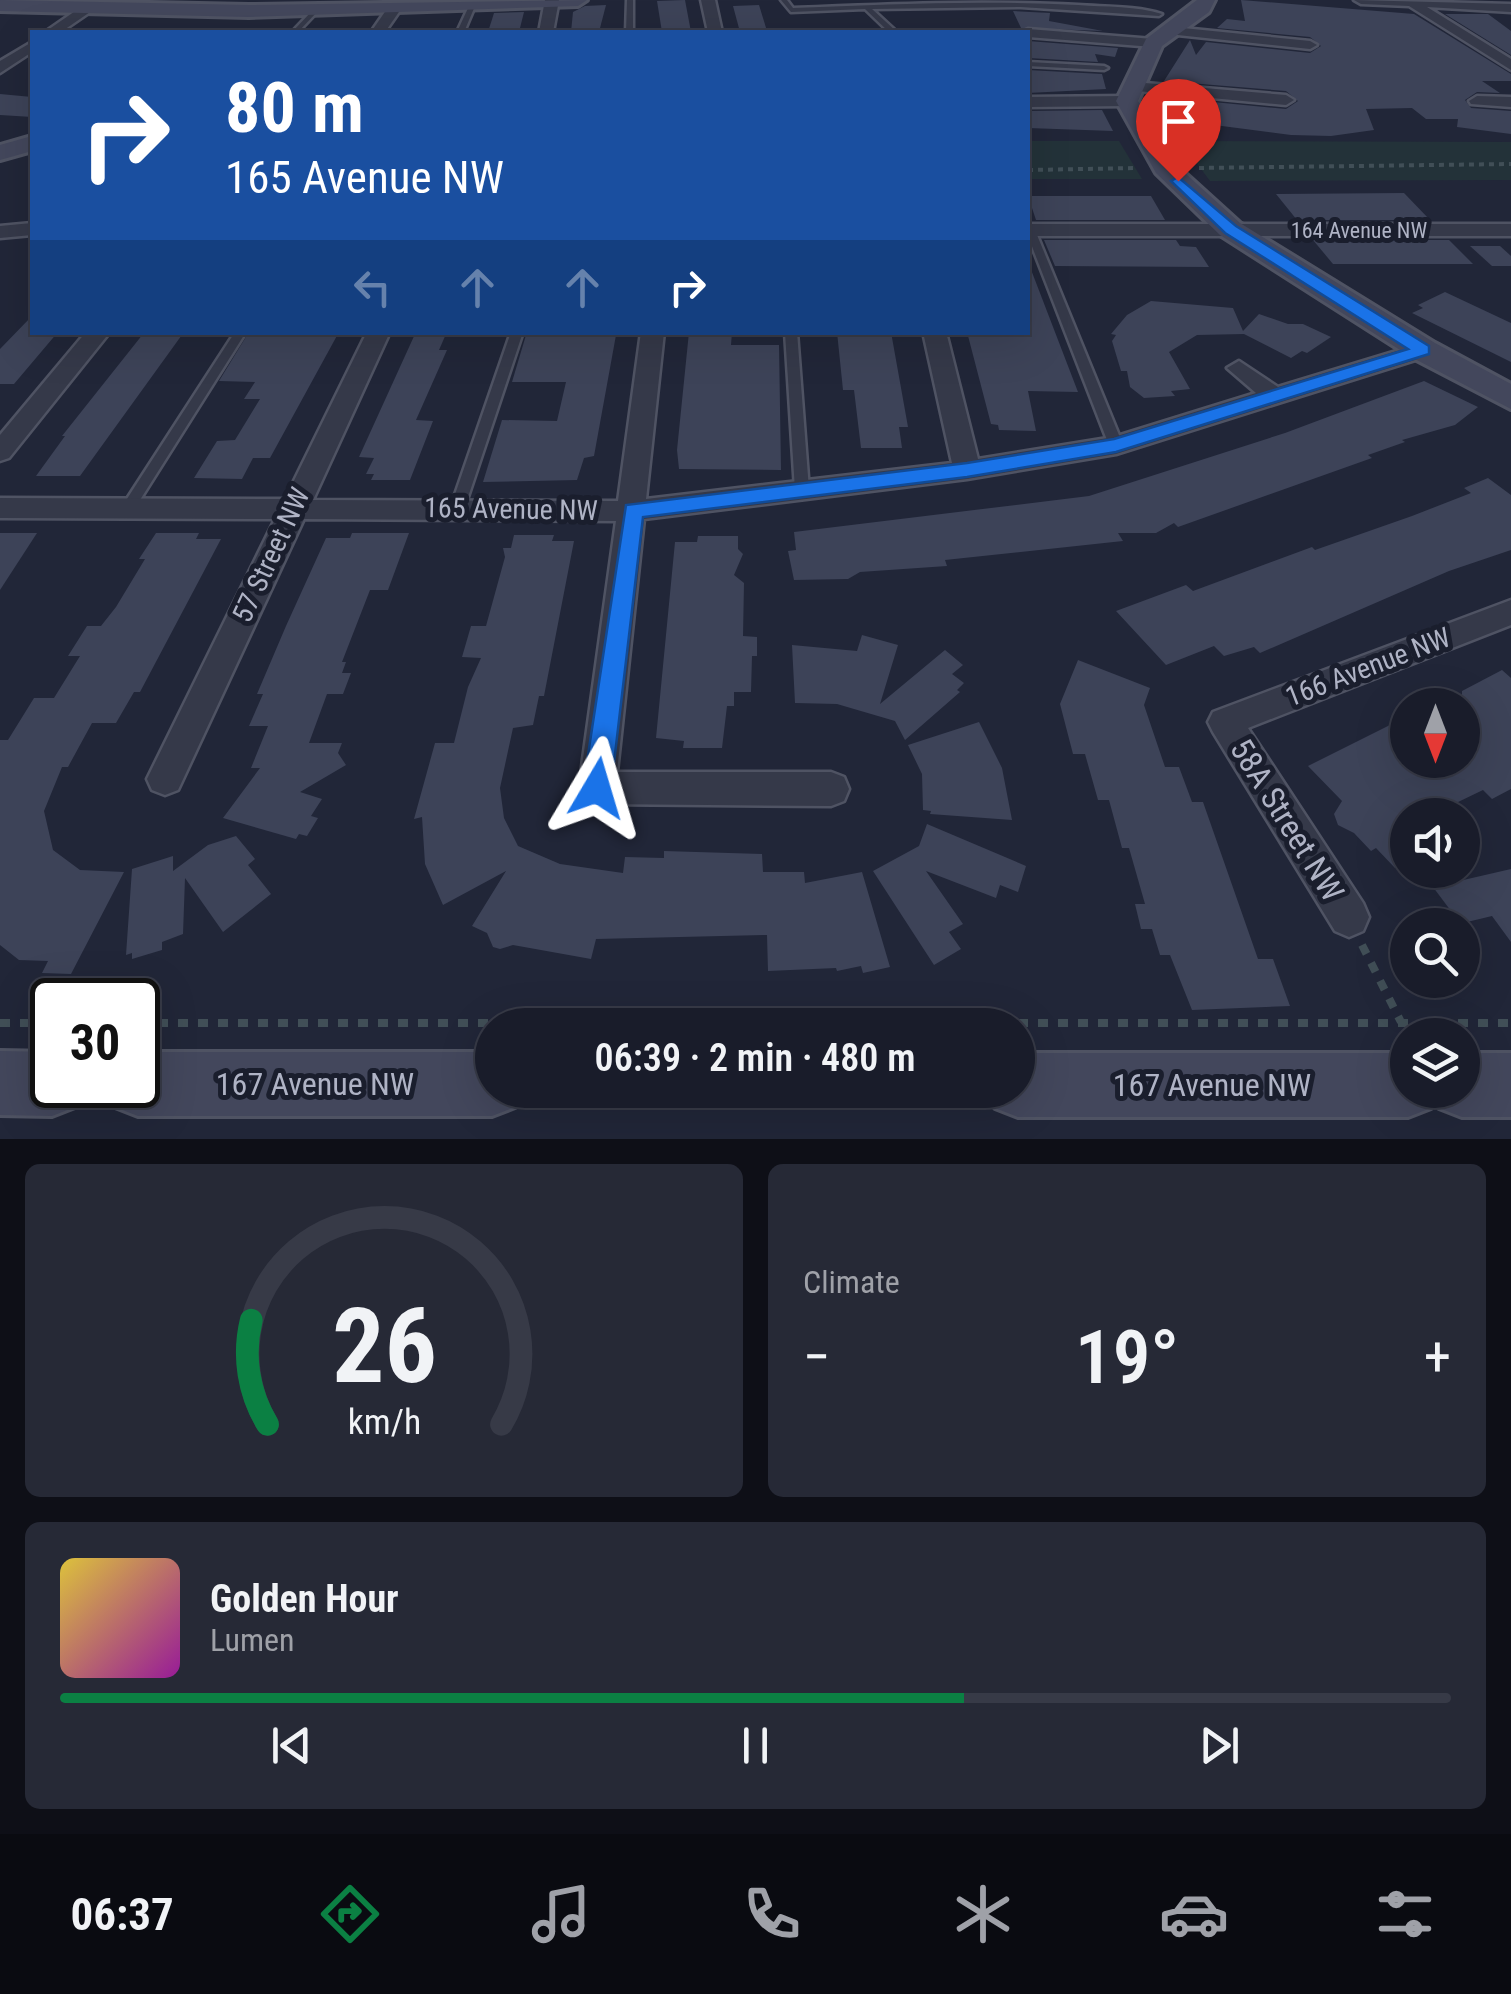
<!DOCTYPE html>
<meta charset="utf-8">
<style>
:root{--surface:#191c2a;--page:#262936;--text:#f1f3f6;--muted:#9fa1a8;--line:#373a47;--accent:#0b8043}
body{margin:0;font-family:"Roboto Condensed",sans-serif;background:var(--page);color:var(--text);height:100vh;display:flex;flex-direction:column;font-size:38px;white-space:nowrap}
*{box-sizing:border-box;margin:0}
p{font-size:32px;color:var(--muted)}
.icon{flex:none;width:55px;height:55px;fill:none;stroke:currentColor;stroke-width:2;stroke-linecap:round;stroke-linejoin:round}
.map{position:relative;height:1139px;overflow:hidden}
.drawer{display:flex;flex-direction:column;gap:25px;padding:25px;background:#0e0f17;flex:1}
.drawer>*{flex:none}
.hud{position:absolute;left:30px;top:30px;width:1000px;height:305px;border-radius:0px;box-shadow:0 10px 40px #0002,0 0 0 2px var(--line);background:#1a4fa0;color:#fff;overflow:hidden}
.needle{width:65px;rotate:180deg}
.fabs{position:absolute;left:1390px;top:688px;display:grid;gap:20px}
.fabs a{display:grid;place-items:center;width:90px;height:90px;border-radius:50%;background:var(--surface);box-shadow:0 10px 40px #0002,0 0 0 2px var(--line);font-size:50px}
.speed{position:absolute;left:30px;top:978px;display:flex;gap:20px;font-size:50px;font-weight:700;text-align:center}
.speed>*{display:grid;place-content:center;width:130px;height:130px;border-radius:50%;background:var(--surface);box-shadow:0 10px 40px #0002,0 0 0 2px var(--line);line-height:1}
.speed .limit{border:5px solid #111;border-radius:15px;background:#fff;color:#111}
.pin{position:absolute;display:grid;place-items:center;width:85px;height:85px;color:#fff;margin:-102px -42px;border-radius:50% 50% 50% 0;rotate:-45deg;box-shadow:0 0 10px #0007}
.pin .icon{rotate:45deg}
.me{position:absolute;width:110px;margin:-55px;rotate:7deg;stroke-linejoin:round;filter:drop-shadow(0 0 8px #0008)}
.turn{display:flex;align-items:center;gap:35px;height:210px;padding:0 30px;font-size:45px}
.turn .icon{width:130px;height:130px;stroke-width:2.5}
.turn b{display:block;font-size:70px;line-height:85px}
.lanes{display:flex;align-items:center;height:95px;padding:0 30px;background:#0003;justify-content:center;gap:50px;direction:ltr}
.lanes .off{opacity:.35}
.big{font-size:75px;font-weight:600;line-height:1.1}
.drawer .tile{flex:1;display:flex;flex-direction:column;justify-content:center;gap:15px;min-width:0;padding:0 35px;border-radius:15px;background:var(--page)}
.drawer .dial{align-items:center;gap:0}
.dial svg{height:260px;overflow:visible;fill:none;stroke:var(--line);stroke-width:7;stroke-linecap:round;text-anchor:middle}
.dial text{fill:var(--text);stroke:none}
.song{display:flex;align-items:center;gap:30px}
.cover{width:120px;height:120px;border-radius:15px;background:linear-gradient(135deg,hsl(50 70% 55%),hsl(300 70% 35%))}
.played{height:10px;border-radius:5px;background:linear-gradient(90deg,var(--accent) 65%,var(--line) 65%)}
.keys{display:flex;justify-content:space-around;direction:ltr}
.heat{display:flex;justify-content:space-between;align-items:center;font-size:55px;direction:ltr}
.drawer .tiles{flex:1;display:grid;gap:25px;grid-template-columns:1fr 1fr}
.tile:last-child{grid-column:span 2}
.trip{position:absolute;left:475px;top:1008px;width:560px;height:100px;border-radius:50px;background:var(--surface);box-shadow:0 10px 40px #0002,0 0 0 2px var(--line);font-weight:600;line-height:100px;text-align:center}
.tabs{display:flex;height:160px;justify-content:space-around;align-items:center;background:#0a0b11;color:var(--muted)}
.tabs .icon{width:70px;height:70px}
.tabs .on{color:var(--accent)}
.tabs b{font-size:45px;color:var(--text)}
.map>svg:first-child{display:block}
.green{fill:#233239}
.building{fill:#3d4358}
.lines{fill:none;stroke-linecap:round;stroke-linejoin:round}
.lane-casing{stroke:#4f5363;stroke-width:5}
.street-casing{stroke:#4f5363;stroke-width:5}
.secondary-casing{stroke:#4f5363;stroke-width:6}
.path-far1{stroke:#414f57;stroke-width:4;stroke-dasharray:5 5;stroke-linecap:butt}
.path{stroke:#414f57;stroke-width:8;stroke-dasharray:10 10;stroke-linecap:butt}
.lane{fill:#353949;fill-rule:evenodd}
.street{fill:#353949;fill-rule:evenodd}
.secondary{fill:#43475c;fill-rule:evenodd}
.route{fill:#1a73e8;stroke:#114b97;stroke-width:2.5}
.labels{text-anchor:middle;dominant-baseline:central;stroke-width:10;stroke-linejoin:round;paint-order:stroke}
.far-street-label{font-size:22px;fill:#afb3c5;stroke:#1a1e2d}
.street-label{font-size:28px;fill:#afb3c5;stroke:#1a1e2d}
.near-street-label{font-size:32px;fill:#afb3c5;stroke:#1a1e2d}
</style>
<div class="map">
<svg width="1511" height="1139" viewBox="0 0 1511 1139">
<rect width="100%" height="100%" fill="#212638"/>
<g class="green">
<polygon points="1028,141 1119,141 1142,179 1028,179"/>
<polygon points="1180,141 1511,142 1511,180 1210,181"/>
</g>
<g class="building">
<polygon points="685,0 691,32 662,32 657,1"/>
<polygon points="1241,0 1414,14 1511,74 1511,81 1482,81 1500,93 1477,92 1465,100 1471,108 1511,111 1511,134 1457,127 1458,119 1426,119 1412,108 1366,109 1374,130 1331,136 1291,135 1168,119 1162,97 1286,109 1298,101 1286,91 1164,81 1190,40 1196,55 1206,42 1310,53 1321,46 1310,37 1217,28 1227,19 1245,21"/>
<polygon points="606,5 599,32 571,32 573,12 585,6"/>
<polygon points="759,5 767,31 740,32 733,6"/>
<polygon points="1013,11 1050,13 1049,21 1103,31 1021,28"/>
<polygon points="524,12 519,32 488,32 494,13"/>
<polygon points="1445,14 1488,14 1511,31 1511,55"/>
<polygon points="1028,41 1118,48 1115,57 1095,54 1098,62 1028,58"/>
<polygon points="1028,70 1102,74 1106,89 1028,93"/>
<polygon points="0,94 32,97 32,117 0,115"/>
<polygon points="1102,110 1113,131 1028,128 1028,111"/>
<polygon points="1404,193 1430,220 1297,220 1276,194"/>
<polygon points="1028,196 1151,196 1165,220 1036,220"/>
<polygon points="1044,240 1176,240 1180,246 1196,247 1209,267 1055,266"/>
<polygon points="1313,240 1449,240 1473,264 1333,264"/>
<polygon points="1470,246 1500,246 1511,256 1511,266 1492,266"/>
<polygon points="1030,267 1078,392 1028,391 1036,431 999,430 998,425 991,424 967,332 1028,332"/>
<polygon points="1445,292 1511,323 1511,362 1412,313 1423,308 1418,305"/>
<polygon points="1151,301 1233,308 1243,331 1259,314 1288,324 1303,324 1331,337 1307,353 1302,351 1291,358 1244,334 1197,335 1169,352 1190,389 1171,391 1175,396 1144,398 1130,387 1127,371 1121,371 1112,341 1116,335 1111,334 1127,315"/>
<polygon points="32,316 32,332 58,332 14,384 0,384 0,349"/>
<polygon points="184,332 80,476 36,476 65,436 62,436 143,334"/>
<polygon points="249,332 339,332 270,458 253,458 242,479 194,478 217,441 235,440 260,399 244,399 255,382 219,381"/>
<polygon points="689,332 732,332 731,345 779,345 781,470 679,469 677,450"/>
<polygon points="837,332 891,332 908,427 899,427 902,448 861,448 854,390 843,390"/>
<polygon points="415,334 446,334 439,350 447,350 416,420 433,421 410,480 371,480 374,474 366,474 374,458 359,457"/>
<polygon points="526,335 616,335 594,456 584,458 577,480 483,482 502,420 557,421 566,382 512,382"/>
<polygon points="1424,381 1478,407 1455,425 1402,440 1405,442 1368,455 1372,458 1178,527 1174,523 1156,533 1118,533 1123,541 945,560 947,566 860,572 848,579 794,580 788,551 796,550 794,532 1089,496 1285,433"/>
<polygon points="1488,478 1511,495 1511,550 1449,571 1260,653 1254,647 1224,656 1214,646 1166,665 1116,611 1186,585 1193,591 1312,547 1315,550 1412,516 1471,493 1464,488"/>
<polygon points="0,533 37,533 0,590"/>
<polygon points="156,533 199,533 196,539 221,539 140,692 134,692 116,723 92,723 68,767 62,767 44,811 53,850 80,870 124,872 71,974 42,973 48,961 19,960 0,945 0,740 8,740 34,698 54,698 80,656 68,656 87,626 101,626 116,607 145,559 139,559"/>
<polygon points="352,533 409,533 388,590 370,590 342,662 346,662 342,673 351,673 343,694 327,694 309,743 342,743 338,753 346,765 300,792 322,799 311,816 318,818 307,836 299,834 296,839 223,818 260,768 251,768 268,726 249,726 263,694 257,694 286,626 326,538 350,538"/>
<polygon points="514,535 554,535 552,541 574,541 544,696 539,696 533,725 513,728 500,788 504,818 518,846 560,864 623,873 625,857 664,858 664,851 762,854 763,872 804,872 805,883 862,872 890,967 863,973 861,966 837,971 836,968 768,971 767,935 596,939 591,959 513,945 500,949 493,947 487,933 472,926 506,871 443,905 425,864 422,817 414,819 435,743 454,743 468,687 481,658 462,657 471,626 486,626 505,557 503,548 511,548"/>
<polygon points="698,536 738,536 738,549 743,554 734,575 744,583 743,636 757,637 757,656 752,656 751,692 734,692 734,706 727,706 722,748 683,748 684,741 656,738 675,542 697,542"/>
<polygon points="862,635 898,645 880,704 945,650 963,665 952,674 964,683 957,690 960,692 905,740 895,721 837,704 795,703 792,645 857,651"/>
<polygon points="1078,660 1150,688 1144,705 1165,767 1179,767 1192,802 1203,802 1258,959 1273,959 1290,1006 1192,1010 1170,955 1160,955 1152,929 1141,929 1135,904 1145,904 1129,848 1122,848 1109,800 1098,800 1085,754 1073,754 1060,704"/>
<polygon points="1502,670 1511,678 1511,789 1492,799 1483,790 1431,815 1408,815 1408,861 1395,868 1376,848 1371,851 1354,833 1338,825 1334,814 1342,801 1308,766 1396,722 1408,733 1408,760 1462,760 1462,691"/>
<polygon points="979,722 1002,768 1012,820 930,814 931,811 923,810 922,774 908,745"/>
<polygon points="927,824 1026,866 1018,892 1000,885 996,898 926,871 963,924 949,932 961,949 934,965 873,871 919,846"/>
<polygon points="236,836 255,859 248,865 271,894 223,932 185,878 183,934 162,942 162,950 132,959 132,953 126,955 132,869 173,856 173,871 208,845"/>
<polygon points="1511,869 1511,942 1492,916 1463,923 1457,919 1433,887"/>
</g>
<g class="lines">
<defs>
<g id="lane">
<polygon points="627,0 633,0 633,32 626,32"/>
<path d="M781 0H787L793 8C888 4 983 0 1078 5 1105 7 1138 6 1162 14L1159 16 1021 7 872 9 897 32H889L865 9 791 12Z"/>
<polygon points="472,4 475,6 464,32 457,32 469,6"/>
<polygon points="313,10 318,11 298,32 292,32"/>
<polygon points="1028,62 1104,66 1108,68 1104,70 1028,66"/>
<polygon points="1028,228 1035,230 1123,445 1121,448 1116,449 1109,445 1028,236"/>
<polygon points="235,332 246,332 133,511 123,511 121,508 123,505"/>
<polygon points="511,332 523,332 464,509 462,512 452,512 450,509"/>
<polygon points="785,332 797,332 809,490 802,495 795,490"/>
</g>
<g id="street">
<polygon points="545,0 559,0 553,32 539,32"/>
<polygon points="701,0 715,0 722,32 708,32"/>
<polygon points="1354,0 1511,4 1511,12 1427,7 1511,59 1511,70 1409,6 1361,4"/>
<polygon points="389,6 401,9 385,32 371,32"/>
<polygon points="81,7 93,10 61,32 45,32"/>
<polygon points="1173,27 1310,41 1317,45 1310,49 1168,34 1168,28"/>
<polygon points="1028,29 1153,39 1160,43 1153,47 1028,37 1028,32 1021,32"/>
<polygon points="32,42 32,52 0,73 0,61"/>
<polygon points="1133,82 1286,95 1294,100 1286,105 1127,90 1125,87"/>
<polygon points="1477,96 1511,97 1511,107 1471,104 1469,101"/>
<polygon points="1028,97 1127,96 1135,101 1127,106 1028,107"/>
<polygon points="32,223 32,235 0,238 0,226"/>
<rect x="1028" y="224" width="483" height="12"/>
<polygon points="86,332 110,332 9,458 0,461 0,435"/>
<polygon points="367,332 390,332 313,500 618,501 641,332 664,332 646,499 952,463 923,332 946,332 978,459 1114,437 1256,393 1227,368 1239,361 1278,387 1423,343 1435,350 1431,355 1116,454 967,479 644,519 617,772 831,772 844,777 849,789 844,801 831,806 597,804 584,800 579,788 616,521 304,519 178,790 165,795 152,790 147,779 275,519 0,518 0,498 285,499"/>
<polygon points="1511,600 1511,625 1248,728 1363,903 1369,917 1363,931 1349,937 1335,931 1213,732 1208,722 1213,712"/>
</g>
<g id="secondary">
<polygon points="0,0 249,5 587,0 578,6 249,17 0,11"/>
<polygon points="1197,0 1215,0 1209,12 1162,46 1138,101 1175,164 1240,223 1435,343 1511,384 1511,409 1411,357 1220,235 1156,173 1116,101 1146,39"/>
<polygon points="32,136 32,151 0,160 0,145"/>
<polygon points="0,1051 52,1052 52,1085 84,1085 75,1107 52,1116 0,1115"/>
<polygon points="138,1052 492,1052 492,1090 522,1090 515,1107 492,1116 138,1116 115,1107 106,1085 138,1085"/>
<polygon points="1018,1053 1408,1053 1408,1090 1462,1090 1462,1053 1511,1053 1511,1117 1462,1117 1439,1108 1435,1097 1431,1108 1408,1117 1018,1117 995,1108 988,1090 1018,1090"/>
</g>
</defs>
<use href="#lane" class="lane-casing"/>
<use href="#street" class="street-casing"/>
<use href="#secondary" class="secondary-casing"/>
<g class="path-far1">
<polyline points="1199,168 1511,164"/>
<polyline points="1028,170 1138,168"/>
</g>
<g class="path">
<polyline points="1362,945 1401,1022"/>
<polyline points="0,1023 52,1023"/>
<polyline points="138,1023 1511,1023"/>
</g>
<use href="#lane" class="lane"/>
<use href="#street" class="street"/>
<use href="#secondary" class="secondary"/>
</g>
<polygon class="route" points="1178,177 1236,226 1429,346 1429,354 1116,452 967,477 643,517 611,788 607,797 597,801 587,797 583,788 626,505 967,463 1114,439 1408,349 1225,233 1174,184 1171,181"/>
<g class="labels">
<g class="far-street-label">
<text x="1359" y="230">164 Avenue NW</text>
</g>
<g class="street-label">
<text transform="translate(511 509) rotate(1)">165 Avenue NW</text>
<text transform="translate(271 555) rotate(-65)">57 Street NW</text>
<text transform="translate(1368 667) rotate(-21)">166 Avenue NW</text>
</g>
<g class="near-street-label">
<text transform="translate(1287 820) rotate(58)">58A Street NW</text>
<text x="315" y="1084">167 Avenue NW</text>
<text x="1212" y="1085">167 Avenue NW</text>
</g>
</g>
</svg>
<div class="fabs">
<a><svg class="needle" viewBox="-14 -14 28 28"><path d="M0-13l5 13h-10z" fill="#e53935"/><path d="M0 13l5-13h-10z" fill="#9fa1a8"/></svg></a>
<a><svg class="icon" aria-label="sound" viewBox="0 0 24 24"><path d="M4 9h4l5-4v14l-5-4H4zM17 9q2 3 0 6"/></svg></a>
<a><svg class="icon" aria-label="search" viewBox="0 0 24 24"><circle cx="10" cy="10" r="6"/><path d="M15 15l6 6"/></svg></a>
<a><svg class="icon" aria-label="layers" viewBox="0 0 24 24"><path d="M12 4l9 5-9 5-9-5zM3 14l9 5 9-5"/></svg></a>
</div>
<div class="speed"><div class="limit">30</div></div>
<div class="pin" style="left:1178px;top:181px;background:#d93025"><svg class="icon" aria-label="arrive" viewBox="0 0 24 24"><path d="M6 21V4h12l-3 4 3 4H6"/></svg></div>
<svg class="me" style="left:597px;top:788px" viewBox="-20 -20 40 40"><path d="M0-17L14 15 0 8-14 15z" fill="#1a73e8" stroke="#fff" stroke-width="4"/></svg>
<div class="trip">06:39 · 2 min · 480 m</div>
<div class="hud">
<div class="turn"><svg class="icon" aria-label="right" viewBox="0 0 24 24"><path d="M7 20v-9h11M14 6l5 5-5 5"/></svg><div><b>80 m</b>165 Avenue NW</div></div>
<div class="lanes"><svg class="icon off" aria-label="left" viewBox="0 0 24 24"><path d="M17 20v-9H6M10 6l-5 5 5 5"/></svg><svg class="icon off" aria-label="ahead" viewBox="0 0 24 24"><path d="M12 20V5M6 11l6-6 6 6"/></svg><svg class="icon off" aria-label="ahead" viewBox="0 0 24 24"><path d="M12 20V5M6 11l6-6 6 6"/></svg><svg class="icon" aria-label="right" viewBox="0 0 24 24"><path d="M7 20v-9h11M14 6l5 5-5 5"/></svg></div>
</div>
</div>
<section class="drawer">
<div class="tiles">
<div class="tile dial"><svg viewBox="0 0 100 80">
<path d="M14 69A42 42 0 1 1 86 69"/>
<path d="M14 69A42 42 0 0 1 9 37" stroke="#0b8043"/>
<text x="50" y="56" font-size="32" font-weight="700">26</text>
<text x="50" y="72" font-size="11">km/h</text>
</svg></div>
<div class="tile"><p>Climate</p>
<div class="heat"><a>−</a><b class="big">19°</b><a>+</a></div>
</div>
<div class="tile">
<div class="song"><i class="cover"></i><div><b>Golden Hour</b><p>Lumen</p></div></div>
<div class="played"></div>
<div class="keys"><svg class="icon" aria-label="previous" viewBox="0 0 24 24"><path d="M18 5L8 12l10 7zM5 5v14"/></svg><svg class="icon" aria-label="pause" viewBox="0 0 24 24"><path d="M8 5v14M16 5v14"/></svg><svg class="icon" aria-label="next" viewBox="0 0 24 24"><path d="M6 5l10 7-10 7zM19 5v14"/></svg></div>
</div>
</div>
</section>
<nav class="tabs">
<b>06:37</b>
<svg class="icon on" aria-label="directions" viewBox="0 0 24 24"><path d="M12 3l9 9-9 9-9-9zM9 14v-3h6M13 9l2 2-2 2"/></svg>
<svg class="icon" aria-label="music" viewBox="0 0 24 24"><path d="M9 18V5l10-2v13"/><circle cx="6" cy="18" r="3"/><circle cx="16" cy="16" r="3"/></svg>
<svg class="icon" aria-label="phone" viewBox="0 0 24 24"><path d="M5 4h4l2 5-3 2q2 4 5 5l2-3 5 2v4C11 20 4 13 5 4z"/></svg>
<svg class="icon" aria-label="climate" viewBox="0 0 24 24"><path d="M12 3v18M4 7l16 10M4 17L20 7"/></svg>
<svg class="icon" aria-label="car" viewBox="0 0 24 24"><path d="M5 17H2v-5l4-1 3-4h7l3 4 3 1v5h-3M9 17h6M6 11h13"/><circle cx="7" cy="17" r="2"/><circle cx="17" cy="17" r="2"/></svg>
<svg class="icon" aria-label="filters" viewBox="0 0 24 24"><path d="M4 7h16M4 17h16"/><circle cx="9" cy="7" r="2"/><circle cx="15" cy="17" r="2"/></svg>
</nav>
